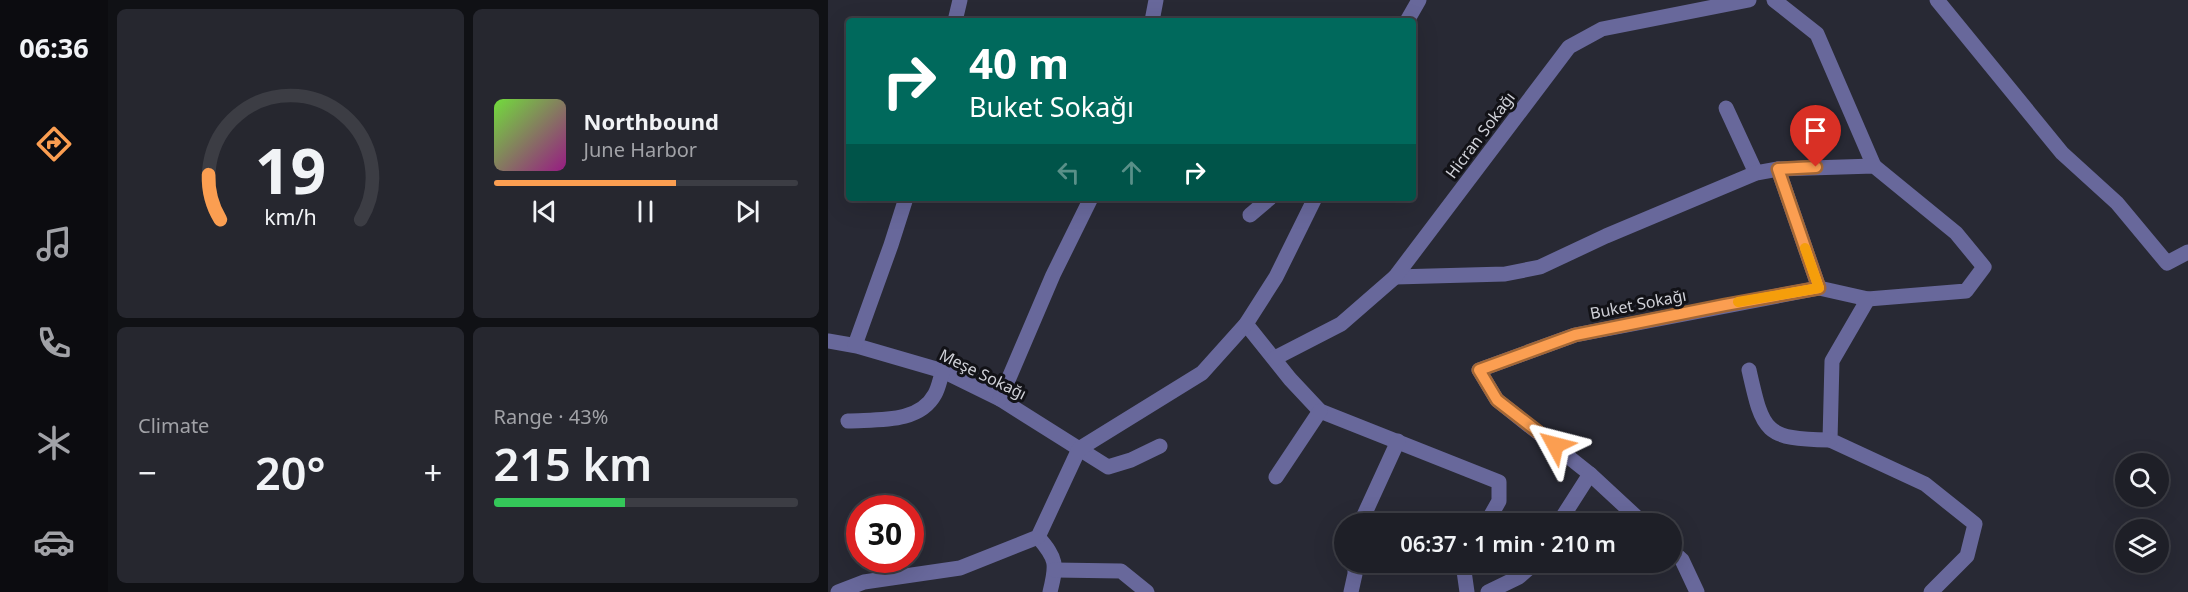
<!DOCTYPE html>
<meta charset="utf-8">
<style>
:root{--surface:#1e1f27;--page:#26272f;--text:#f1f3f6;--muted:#a1a2a7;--line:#3c3d44;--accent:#fb9e51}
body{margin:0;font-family:"Noto Sans",sans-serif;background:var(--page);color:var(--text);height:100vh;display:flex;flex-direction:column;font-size:22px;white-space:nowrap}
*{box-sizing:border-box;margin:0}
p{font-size:20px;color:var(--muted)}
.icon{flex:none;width:33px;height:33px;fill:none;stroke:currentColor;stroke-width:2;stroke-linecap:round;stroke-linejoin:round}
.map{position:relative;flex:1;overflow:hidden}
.panel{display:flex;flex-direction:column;gap:9px;padding:9px;background:#101115;width:720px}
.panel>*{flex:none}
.top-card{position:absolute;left:18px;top:18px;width:570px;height:183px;border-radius:6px;box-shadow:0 6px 24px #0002,0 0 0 2px var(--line);background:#00695c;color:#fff;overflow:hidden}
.fabs{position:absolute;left:1287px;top:453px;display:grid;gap:12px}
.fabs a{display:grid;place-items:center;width:54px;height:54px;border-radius:50%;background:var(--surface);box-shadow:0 6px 24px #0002,0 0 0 2px var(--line);font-size:30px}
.speed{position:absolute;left:18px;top:495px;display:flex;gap:12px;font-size:30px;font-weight:700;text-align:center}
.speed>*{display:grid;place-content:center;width:78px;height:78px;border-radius:50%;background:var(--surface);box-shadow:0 6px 24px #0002,0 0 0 2px var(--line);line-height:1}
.speed .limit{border:9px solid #d22;background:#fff;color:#111}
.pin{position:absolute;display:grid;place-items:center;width:51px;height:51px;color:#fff;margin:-62px -26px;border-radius:50% 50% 50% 0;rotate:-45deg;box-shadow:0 0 6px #0007}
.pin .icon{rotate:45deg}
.me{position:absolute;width:66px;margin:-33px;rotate:308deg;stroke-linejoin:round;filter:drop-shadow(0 0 4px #0008)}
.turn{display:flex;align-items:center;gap:21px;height:126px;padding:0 24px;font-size:27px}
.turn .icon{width:78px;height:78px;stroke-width:2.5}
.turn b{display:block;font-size:42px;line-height:51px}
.lanes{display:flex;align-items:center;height:57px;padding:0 24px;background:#0003;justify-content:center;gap:30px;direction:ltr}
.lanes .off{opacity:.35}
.big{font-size:45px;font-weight:600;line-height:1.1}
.panel .tile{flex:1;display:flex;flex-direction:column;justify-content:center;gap:9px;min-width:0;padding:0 21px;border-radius:9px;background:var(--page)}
.panel .dial{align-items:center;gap:0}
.dial svg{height:156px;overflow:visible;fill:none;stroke:var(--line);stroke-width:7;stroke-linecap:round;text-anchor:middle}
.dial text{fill:var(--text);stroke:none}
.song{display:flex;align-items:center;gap:18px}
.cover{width:72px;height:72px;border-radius:9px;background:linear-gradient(135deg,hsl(100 70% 55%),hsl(310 70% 35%))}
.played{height:6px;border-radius:3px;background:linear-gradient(90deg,var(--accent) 60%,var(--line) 60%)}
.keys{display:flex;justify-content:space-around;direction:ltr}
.heat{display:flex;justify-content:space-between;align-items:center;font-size:33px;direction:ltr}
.charge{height:9px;border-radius:4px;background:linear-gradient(90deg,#34c759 43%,var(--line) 0)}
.panel .tiles{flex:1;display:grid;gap:9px;grid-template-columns:repeat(2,1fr)}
.trip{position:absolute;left:506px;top:513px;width:348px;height:60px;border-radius:30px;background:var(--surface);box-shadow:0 6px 24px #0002,0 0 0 2px var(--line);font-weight:600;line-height:60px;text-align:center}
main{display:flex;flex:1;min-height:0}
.menu{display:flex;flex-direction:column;width:108px;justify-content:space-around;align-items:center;background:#0c0c10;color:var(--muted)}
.menu .icon{width:42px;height:42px}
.menu .active{color:var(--accent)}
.menu b{font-size:27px;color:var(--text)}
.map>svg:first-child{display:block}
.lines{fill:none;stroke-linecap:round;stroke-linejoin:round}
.minor{stroke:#68689b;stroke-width:15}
.route-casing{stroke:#a36735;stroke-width:15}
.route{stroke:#fb9e51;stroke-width:10}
.slow{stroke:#f59e0b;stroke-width:10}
.labels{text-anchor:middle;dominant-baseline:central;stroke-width:6;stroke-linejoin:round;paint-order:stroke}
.street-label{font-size:16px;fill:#d0d1d8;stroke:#121217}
</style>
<main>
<nav class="menu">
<b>06:36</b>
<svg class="icon active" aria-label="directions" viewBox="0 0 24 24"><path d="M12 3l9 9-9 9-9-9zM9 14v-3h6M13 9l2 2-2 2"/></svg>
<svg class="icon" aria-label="music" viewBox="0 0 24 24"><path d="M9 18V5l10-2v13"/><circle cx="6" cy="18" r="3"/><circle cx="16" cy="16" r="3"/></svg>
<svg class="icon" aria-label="phone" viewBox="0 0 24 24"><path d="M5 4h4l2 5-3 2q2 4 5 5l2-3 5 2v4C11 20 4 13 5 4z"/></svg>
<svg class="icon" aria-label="climate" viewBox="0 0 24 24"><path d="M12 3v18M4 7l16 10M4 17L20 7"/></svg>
<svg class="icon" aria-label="car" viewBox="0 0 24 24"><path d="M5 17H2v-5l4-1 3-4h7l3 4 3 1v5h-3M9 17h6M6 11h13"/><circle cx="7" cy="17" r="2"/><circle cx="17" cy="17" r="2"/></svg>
</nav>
<section class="panel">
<div class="tiles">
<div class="tile dial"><svg viewBox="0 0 100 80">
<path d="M14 69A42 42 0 1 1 86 69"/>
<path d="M14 69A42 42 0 0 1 8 46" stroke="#fb9e51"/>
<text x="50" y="56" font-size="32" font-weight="700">19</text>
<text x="50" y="72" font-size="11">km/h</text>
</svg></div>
<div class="tile">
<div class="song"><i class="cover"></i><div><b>Northbound</b><p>June Harbor</p></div></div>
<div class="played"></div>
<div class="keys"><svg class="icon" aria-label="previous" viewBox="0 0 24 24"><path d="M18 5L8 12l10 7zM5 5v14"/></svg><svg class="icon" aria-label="pause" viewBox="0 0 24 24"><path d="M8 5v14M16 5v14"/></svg><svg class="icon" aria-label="next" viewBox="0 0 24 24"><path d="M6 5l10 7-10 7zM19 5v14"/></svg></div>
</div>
<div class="tile"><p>Climate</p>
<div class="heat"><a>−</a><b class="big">20°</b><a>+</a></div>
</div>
<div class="tile"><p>Range · 43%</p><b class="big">215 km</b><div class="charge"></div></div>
</div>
</section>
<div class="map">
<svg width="1360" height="592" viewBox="0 0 1360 592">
<rect width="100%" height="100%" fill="#282934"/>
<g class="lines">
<g class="minor">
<polyline points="946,0 989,34 1046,166"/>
<polyline points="1109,0 1234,153 1289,203 1339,263 1360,252"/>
<polyline points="127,21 132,0"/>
<polyline points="324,21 328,0"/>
<polyline points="579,21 591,0"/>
<polyline points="898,108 928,173"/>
<polyline points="950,169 991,288"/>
<polyline points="422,215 442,198"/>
<polyline points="567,277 677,274 712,267 778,236 928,173 950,169 1046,166 1128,233 1156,267 1138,291 1040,299 991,288 747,335 651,370 669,400 762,474 816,524"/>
<polyline points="1040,299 1004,361 1002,440 1097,484 1147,524 1139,556 1103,592"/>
<polyline points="418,324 462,379 492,411 671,482 671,501 658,524"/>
<polyline points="0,341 29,346 115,371 172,399 280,467 303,460 332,446"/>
<polyline points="27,345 63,245 78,198"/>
<polyline points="447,358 513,324 567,277 741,47 774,29 921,0"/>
<path d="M921 370C935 432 936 439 1002 440"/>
<polyline points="172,399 225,275 263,198"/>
<path d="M20 421C49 419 91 424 107 394 111 387 112 378 115 371"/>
<polyline points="448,477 492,411"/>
<polyline points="532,524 570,441"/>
<polyline points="730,524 762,474"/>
<path d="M210 537C229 559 229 564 222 592"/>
<polyline points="843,550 854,560 869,592"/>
<polyline points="639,562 636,571 639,592"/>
<polyline points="227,570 293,571 319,592"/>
<polyline points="10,592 36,582 132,568 210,537 251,449 374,373 418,324 448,277 487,198"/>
<polyline points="523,592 527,574 527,562"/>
<polyline points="660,592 691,577 708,562"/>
</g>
</g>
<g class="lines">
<defs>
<polyline id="route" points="727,445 669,400 651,370 747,335 897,305 991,288 950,169 988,167"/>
</defs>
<use href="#route" class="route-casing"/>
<use href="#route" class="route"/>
<polyline class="slow" points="910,302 991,288 977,248"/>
</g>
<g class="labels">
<g class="street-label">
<text transform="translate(652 135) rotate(-53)">Hicran Sokağı</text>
<text transform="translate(810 304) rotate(-11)">Buket Sokağı</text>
<text transform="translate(155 374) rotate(26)">Meşe Sokağı</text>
</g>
</g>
</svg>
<div class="fabs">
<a><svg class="icon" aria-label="search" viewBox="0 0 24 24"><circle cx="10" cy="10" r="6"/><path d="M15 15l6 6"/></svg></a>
<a><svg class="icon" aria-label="layers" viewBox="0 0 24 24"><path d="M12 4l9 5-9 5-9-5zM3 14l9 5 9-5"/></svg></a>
</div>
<div class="speed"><div class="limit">30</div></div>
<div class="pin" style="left:988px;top:167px;background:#d93025"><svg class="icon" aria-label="arrive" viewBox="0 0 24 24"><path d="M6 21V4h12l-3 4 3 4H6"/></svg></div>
<svg class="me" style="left:727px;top:445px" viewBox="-20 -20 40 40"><path d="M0-17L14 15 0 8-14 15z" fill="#fb9e51" stroke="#fff" stroke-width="4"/></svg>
<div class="trip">06:37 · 1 min · 210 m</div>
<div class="top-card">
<div class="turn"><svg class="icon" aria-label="right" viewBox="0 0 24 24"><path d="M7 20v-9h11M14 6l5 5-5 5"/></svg><div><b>40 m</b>Buket Sokağı</div></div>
<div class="lanes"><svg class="icon off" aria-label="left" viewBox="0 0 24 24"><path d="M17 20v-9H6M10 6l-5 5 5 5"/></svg><svg class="icon off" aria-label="ahead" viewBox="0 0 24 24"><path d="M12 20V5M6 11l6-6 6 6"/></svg><svg class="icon" aria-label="right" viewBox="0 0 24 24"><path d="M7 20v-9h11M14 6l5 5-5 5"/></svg></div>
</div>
</div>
</main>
